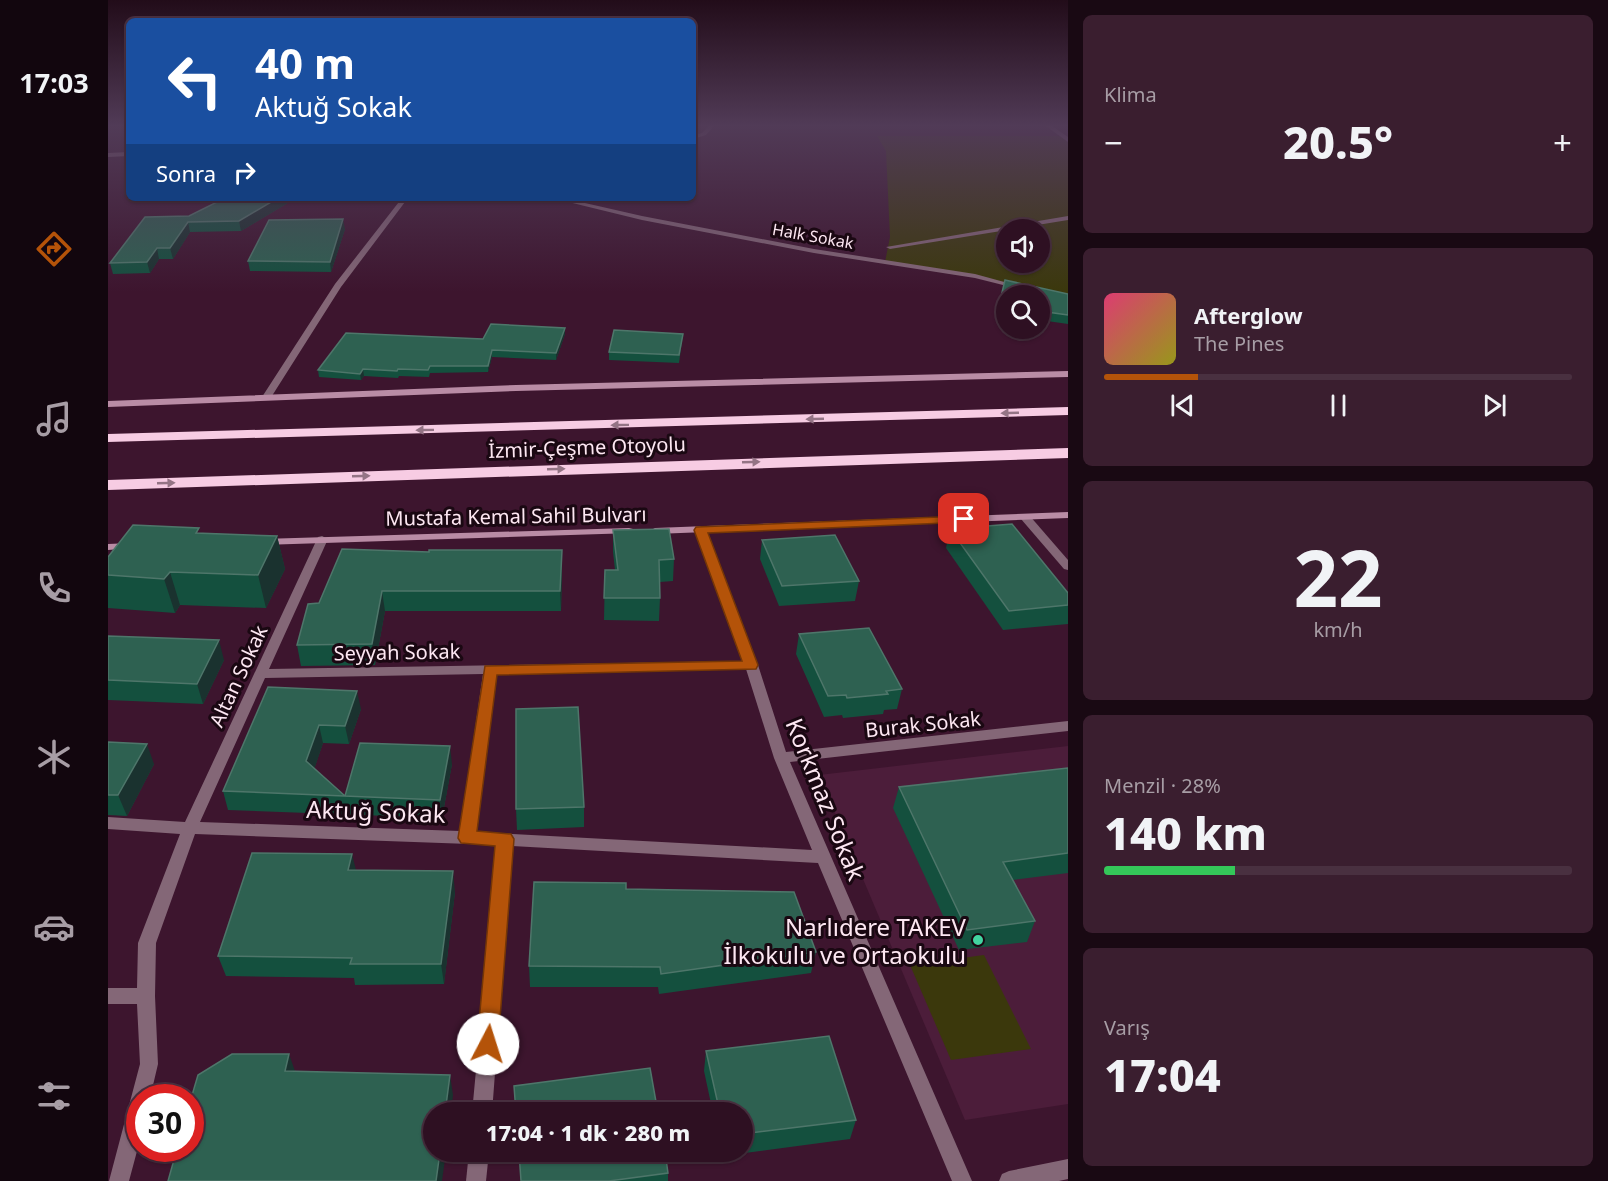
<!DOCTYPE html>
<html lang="tr">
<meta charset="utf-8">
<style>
:root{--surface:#2e1022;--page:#3a1e2f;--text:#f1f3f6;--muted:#a79da5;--line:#493040;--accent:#b45309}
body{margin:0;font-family:"Noto Sans",sans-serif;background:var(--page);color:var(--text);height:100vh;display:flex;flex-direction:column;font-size:22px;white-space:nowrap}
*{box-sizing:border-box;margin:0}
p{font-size:20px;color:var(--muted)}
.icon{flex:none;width:33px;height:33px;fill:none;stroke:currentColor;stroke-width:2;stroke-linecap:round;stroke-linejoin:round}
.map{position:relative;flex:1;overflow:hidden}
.sheet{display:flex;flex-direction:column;gap:15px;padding:15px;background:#190913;width:540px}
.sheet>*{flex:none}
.banner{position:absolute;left:18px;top:18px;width:570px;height:183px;border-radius:9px;box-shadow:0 2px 4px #0004,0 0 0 2px var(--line);background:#1a4fa0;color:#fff;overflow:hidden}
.controls{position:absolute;left:888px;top:219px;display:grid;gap:12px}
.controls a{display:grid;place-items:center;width:54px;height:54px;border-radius:50%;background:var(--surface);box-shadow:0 2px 4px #0004,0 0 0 2px var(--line);font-size:30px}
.speed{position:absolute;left:18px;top:1084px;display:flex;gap:12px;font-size:30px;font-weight:700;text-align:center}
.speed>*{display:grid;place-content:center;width:78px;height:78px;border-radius:50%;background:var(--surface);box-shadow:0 2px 4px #0004,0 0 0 2px var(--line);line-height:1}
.speed .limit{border:9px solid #d22;background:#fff;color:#111}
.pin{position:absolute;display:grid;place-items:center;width:51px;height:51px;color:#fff;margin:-26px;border-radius:12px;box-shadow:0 3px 9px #0006}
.me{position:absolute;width:66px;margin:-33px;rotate:5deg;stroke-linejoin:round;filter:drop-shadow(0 0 4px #0008)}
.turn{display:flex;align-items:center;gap:21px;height:126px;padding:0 30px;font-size:27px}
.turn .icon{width:78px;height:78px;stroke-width:2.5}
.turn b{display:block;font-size:42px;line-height:51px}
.then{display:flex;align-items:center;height:57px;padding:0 30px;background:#0003;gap:12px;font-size:22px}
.big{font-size:45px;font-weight:800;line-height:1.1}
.sheet .card{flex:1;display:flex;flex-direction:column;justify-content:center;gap:9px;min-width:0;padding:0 21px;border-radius:9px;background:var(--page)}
.sheet .dial{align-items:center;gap:0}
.dial b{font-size:78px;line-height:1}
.song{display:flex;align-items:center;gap:18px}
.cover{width:72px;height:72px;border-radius:9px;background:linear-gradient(135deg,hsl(340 70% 55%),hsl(60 70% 35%))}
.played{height:6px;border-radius:3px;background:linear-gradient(90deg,var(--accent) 20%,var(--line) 20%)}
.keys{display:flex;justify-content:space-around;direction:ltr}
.heat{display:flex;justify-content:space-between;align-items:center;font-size:33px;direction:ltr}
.charge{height:9px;border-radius:4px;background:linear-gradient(90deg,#34c759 28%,var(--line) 0)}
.trip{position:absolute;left:315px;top:1102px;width:330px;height:60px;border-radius:30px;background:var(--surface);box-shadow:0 2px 4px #0004,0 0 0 2px var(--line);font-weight:800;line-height:60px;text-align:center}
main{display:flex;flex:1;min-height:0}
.tab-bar{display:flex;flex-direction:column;width:108px;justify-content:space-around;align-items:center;background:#12060e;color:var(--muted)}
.tab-bar .icon{width:42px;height:42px}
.tab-bar .selected{color:var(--accent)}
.tab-bar b{font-size:27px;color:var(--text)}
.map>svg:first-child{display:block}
.built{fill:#4c1d3a}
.green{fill:#3b380c;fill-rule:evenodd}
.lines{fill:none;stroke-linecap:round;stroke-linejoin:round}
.street{fill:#846777;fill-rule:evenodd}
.secondary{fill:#b98ca5;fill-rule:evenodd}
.highway{fill:#f7cce3;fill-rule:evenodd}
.wall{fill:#14503e}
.shaded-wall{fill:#1a322f}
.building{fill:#2e6151;stroke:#4e766a;stroke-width:1.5}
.oneway{fill:#947485}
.route{fill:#b45309;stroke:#753606;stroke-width:1.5}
.poi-dot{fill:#42d4a0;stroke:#1a0812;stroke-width:2}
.labels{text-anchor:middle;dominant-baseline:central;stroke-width:6;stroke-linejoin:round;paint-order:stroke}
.far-street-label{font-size:16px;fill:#fde7f2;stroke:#1a0812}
.street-label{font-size:20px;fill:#fde7f2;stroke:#1a0812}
.near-street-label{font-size:24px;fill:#fde7f2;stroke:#1a0812}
.near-poi-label{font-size:24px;fill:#fde7f2;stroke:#1a0812;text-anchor:end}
</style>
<main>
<nav class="tab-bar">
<b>17:03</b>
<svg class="icon selected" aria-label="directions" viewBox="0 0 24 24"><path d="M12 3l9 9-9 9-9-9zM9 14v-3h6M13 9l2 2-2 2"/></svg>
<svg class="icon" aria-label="music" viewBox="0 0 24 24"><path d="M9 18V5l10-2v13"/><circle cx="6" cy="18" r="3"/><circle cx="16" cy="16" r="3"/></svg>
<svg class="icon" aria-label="phone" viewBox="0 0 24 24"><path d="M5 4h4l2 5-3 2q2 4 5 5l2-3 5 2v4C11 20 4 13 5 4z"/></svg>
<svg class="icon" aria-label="climate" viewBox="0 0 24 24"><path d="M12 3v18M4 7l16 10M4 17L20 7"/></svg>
<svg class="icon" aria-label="car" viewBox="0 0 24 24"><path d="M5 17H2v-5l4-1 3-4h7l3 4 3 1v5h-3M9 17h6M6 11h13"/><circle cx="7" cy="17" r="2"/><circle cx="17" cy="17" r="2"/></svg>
<svg class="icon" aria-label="filters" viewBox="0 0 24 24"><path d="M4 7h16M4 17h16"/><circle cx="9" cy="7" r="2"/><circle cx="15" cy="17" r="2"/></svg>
</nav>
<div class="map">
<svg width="960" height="1181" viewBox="0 0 960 1181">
<rect width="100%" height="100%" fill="#3d152e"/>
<polygon class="built" points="960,746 960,1104 857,1120 711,775"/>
<g class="green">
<path d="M769 136H951L960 140V299L867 276 777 262 782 237 778 151ZM898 230H932V262H898Z"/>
<polygon points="876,955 923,1049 843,1060 802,965"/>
</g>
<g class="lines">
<g class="street">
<polygon points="601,126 606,126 598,135 585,139 585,135 594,133"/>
<polygon points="938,126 944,126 960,137 960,142"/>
<polygon points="21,152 21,156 0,157 0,153"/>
<polygon points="294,198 300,198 233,287 162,399 156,399 154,397 227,284"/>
<polygon points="444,198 455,198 534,216 706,249 867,274 915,287 911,289 867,278 706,253 534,220"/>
<polygon points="960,216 960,220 782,249 778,247"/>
<polygon points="917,514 921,515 960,560 960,570 956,569 913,519 912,517 913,515"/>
<path d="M592 526 598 529 650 665 678 752 960 721V731L682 762 864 1181H844L710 863 404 846 384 1113H364L389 845 87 834 48 943 47 996 50 1064 42 1098H32V1140L21 1181H1L32 1064 29 1004H0V988H29L30 943 72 834 0 829V817L77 822 210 537 214 536 220 539 161 669 635 661 586 529ZM638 669 666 758 704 850 368 832 388 674ZM375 674 352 831 92 822 157 678Z"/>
<polygon points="361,1152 381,1152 378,1181 358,1181"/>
<polygon points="960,1159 960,1179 951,1181 891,1181 894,1174 901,1171"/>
</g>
<g class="secondary">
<polygon points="960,371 960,377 408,391 0,407 0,401 408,385"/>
<polygon points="960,512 960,518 547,534 541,531 547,528"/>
<polygon points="521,528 525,529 527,531 525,533 154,545 148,542 154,539"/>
<polygon points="23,543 29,546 27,548 0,550 0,544"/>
</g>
<g class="highway">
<polygon points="960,407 960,415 0,442 0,434"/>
<polygon points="960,448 960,458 0,490 0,480"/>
</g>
</g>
<g class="wall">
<polygon points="117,198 188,198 133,231 82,232 65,259 51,259 42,273 5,274 2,263"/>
<polygon points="237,229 223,272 142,271 140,261"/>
<polygon points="897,280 960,294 960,324 932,320 932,296 898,296 898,315 889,314"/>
<polygon points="457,334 448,360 384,357 380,372 322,373 321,377 291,376 290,378 256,376 253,380 211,377 210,370 375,339"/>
<polygon points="575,334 571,363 501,360 501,352"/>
<polygon points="842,529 960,593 960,624 895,630 838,548"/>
<polygon points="505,530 566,559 565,581 552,582 552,598 551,621 496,620 497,570 507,570 505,552"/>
<polygon points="92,533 169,536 177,569 158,608 72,605 67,613 0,608 0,557"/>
<polygon points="654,540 751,581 747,601 671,606 652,559"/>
<polygon points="234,549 454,570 453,611 277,611 267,665 193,666 189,645 211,603"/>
<polygon points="691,634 794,689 789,709 776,710 775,714 735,718 734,715 716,717 688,654"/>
<polygon points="0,636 116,660 95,704 0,700"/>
<polygon points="160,687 253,709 241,744 215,743 206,769 237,796 344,764 334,818 120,810 115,791"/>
<polygon points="0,742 46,764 19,816 0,815"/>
<polygon points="960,768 960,873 905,880 927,921 919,942 851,950 785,808 791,787"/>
<polygon points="476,807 476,827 409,830 408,809"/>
<polygon points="248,870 347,892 336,984 247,985 246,978 118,976 110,956"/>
<polygon points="518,889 708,952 703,973 551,994 550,987 422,987 421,966"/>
<polygon points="598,1051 748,1120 742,1139 614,1156 614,1152 634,1152 634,1113 605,1113 596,1071"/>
<polygon points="560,1173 560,1181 413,1181"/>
</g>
<g class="shaded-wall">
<polygon points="170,198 188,198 133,231 131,221"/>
<polygon points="235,219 237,229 223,272 222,262"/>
<polygon points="80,222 82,232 65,259 62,248"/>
<polygon points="49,248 51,259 42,273 39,262"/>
<polygon points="457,328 457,334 448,360 448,353"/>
<polygon points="384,350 384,357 380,372 380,366"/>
<polygon points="255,369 256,376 253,380 252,374"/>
<polygon points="169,536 177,569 158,608 150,575"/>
<polygon points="454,550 454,570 453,611 452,591"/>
<polygon points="62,572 72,605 67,613 56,579"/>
<polygon points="274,591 277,611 267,665 264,644"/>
<polygon points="111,640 116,660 95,704 89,684"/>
<polygon points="249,691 253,709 241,744 237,726"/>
<polygon points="211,725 215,743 203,779 198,761"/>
<polygon points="39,744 46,764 19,816 10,795"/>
<polygon points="342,746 344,764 334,818 332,800"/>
<polygon points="244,854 249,874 240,870"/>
<polygon points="345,871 347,892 336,984 333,964"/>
<polygon points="181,1054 188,1074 177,1071"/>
<polygon points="342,1075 345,1095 343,1113 337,1113"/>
<polygon points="332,1152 338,1152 334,1181 328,1181"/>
</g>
<g class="building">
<polygon points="117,198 170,198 131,221 80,222 62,248 49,248 39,262 2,263 37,217 81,216"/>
<polygon points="235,219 222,262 140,261 161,220"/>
<polygon points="897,280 960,294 960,315 932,311 932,296 898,296 898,306 891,305"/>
<polygon points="383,324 457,328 448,353 384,350 380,366 322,366 320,370 290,369 289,371 255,369 252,374 210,370 238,333 375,339"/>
<polygon points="506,330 575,334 571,355 501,352"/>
<polygon points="904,524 960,593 960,605 901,611 842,529"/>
<polygon points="25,525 91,528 88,533 169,536 150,575 62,572 56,579 0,575 0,557"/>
<polygon points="561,529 566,559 551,560 552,598 496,598 497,570 510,570 505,530"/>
<polygon points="727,535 751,581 674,586 654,540"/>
<polygon points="234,549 321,552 321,550 454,550 452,591 274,591 264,644 189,645 200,604 211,603"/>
<polygon points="761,628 794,689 778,691 780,694 739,698 738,695 720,696 691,634"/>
<polygon points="0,636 111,640 89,684 0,680"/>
<polygon points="160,687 249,691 237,726 211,725 198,761 237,796 252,743 342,746 332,800 115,791"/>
<polygon points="470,707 476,807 408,809 408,709"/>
<polygon points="0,742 39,744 10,795 0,795"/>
<polygon points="960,768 960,853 895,862 927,921 859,930 791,787"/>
<polygon points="144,853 244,854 240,870 345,871 333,964 242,964 244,958 110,956"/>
<polygon points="426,882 518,883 518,889 686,892 708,952 553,974 552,967 421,966"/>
<polygon points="721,1036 748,1120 634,1134 634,1113 612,1113 598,1051"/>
<polygon points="124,1054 181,1054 177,1071 342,1075 337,1113 326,1113 326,1152 332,1152 328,1181 60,1181 69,1149 82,1149 82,1102 90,1075"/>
<polygon points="542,1068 550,1113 408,1113 406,1086"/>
<polygon points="411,1152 557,1152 560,1173 501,1181 413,1181"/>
</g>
<defs><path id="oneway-solid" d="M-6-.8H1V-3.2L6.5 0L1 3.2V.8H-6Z" transform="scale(1.5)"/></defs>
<g class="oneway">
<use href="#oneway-solid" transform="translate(902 413) rotate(178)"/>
<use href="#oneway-solid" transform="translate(707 419) rotate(178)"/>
<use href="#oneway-solid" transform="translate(512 425) rotate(179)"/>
<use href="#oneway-solid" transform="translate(317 430) rotate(179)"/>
<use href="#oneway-solid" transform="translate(643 462) rotate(-2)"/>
<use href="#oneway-solid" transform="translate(448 469) rotate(-2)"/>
<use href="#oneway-solid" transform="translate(253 476) rotate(-2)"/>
<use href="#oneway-solid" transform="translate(58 483) rotate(-2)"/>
</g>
<linearGradient id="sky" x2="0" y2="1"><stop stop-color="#220c19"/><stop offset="0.43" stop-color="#513b57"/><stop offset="1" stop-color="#513b57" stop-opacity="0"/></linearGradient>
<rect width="960" height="292" fill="url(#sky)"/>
<polygon class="route" points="856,516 861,517 863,519 861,522 600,533 650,665 648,669 389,675 369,831 403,834 406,839 390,1044 387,1052 380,1054 372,1052 369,1044 387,846 353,843 350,838 377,666 634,661 586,530 588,527"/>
<circle class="poi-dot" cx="870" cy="940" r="6"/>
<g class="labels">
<g class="far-street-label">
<text transform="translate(705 236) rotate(10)">Halk Sokak</text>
</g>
<g class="street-label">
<text transform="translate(479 447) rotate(-2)">İzmir-Çeşme Otoyolu</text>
<text transform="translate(408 516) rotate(-1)">Mustafa Kemal Sahil Bulvarı</text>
<text transform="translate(289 652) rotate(-1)">Seyyah Sokak</text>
<text transform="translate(130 676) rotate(-65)">Altan Sokak</text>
<text transform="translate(815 724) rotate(-6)">Burak Sokak</text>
</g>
<g class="near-street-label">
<text transform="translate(718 799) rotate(68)">Korkmaz Sokak</text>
<text transform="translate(268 811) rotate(2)">Aktuğ Sokak</text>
</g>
<g class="near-poi-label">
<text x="858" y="926">Narlıdere TAKEV<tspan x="858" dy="28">İlkokulu ve Ortaokulu</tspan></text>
</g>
</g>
</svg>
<div class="controls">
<a><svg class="icon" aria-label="sound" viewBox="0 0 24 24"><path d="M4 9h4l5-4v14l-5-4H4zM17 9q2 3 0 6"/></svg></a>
<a><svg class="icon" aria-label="search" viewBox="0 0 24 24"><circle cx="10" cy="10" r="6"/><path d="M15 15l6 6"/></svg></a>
</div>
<div class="speed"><div class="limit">30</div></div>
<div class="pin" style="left:856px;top:519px;background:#d93025"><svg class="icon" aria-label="arrive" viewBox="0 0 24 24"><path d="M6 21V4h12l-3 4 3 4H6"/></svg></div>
<svg class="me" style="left:380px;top:1044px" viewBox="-20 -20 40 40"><circle r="19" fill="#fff"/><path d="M0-13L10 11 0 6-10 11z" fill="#b45309"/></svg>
<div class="trip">17:04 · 1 dk · 280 m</div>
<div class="banner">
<div class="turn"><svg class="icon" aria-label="left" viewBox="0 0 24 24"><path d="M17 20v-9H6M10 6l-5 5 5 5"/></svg><div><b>40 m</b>Aktuğ Sokak</div></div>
<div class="then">Sonra<svg class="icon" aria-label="right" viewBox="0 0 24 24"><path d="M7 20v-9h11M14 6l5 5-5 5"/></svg></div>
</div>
</div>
<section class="sheet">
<div class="card"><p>Klima</p>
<div class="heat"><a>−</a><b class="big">20.5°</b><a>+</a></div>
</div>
<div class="card">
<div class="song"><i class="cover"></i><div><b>Afterglow</b><p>The Pines</p></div></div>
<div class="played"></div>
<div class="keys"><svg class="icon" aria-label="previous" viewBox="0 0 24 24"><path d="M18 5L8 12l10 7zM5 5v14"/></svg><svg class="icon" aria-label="pause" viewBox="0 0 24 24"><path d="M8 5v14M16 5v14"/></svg><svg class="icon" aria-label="next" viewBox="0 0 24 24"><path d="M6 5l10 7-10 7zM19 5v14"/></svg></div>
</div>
<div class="card dial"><b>22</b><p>km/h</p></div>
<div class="card"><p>Menzil · 28%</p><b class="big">140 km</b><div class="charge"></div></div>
<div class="card"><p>Varış</p><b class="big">17:04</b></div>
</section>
</main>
